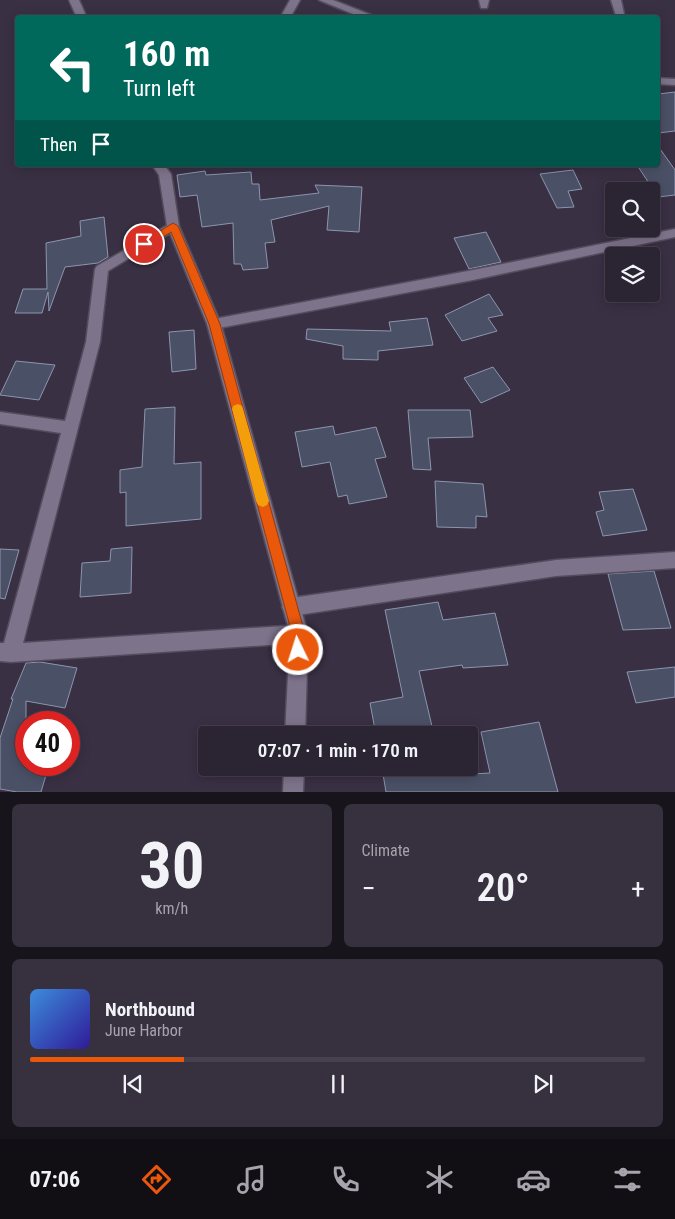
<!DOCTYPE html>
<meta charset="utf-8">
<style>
:root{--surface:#2b2433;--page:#37303f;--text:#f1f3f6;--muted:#a6a4ac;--line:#47414e;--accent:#ea580c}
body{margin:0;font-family:"Roboto Condensed",sans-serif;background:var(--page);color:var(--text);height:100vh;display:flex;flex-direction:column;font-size:19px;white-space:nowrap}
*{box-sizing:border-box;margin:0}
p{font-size:16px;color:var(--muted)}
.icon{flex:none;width:28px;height:28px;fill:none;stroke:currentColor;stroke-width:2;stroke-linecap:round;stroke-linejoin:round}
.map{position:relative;height:792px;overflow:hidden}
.side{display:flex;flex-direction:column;gap:12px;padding:12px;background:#18141c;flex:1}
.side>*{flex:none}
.hud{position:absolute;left:15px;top:15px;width:645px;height:152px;border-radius:5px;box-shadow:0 2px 12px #0003,0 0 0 1px var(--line);background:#00695c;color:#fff;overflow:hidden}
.controls{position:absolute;left:605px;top:182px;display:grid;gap:10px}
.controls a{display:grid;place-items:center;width:55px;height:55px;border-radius:5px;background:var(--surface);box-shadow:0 2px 12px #0003,0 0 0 1px var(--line);font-size:25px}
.speed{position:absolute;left:15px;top:711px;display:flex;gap:10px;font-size:25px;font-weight:700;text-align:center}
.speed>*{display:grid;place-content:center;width:65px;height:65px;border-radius:50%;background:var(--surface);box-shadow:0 2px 12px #0003,0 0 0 1px var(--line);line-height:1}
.speed .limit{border:8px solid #d22;background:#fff;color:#111}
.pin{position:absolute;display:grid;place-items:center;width:42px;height:42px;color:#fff;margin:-21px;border:2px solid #fff;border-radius:50%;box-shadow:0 1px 5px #0007}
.me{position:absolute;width:55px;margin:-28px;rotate:356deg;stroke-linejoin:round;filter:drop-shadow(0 0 4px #0008)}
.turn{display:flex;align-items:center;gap:18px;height:105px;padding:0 25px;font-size:22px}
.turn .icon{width:65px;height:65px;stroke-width:2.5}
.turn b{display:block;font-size:35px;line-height:42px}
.then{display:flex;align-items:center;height:48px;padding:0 25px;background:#0003;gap:10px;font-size:19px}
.big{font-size:38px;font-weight:600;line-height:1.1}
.side .widget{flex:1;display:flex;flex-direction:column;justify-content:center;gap:8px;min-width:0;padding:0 18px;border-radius:8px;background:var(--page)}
.side .dial{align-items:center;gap:0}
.dial b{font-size:65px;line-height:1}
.song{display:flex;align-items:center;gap:15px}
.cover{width:60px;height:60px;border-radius:8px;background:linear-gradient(135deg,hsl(210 70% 55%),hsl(250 70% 35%))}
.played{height:5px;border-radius:2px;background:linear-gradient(90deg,var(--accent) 25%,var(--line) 25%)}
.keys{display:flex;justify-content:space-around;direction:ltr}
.heat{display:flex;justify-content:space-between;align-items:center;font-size:28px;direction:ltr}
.side .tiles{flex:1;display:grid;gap:12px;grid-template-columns:1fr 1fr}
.widget:last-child{grid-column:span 2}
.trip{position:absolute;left:198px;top:726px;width:280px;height:50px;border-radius:5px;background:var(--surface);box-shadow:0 2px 12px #0003,0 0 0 1px var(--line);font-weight:600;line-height:50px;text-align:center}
.dock{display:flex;height:80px;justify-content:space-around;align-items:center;background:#110e14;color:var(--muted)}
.dock .icon{width:35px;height:35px}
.dock .active{color:var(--accent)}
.dock b{font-size:22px;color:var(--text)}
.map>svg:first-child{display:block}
.building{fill:#4a5066;stroke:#8d95ae}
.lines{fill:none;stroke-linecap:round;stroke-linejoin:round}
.street-casing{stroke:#544c5d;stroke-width:3}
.secondary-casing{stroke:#544c5d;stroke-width:3}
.street{fill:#7d738b;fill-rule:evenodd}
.secondary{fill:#7d738b;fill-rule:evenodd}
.route{fill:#ea580c;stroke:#983908}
.slow{fill:#f59e0b}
</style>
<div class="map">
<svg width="675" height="792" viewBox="0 0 675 792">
<rect width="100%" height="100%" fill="#393044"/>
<g class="building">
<polygon points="675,92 675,131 658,133 658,94"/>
<polygon points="658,146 675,170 675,195 658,197 637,165 658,165"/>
<polygon points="573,170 582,189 568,191 574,207 557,208 540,174"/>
<polygon points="205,171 206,175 251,172 252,184 259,184 260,200 319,193 315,185 362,187 359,232 327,230 329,206 271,220 275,242 265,243 268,268 243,270 241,264 234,264 233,223 202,227 197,195 180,197 177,175"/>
<polygon points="104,217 108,257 98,263 65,267 49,311 48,292 42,313 15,313 23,289 47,289 46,243 81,236 80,221"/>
<polygon points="486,232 501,262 469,269 454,238"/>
<polygon points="489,294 503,315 488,318 497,331 462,341 445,315"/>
<polygon points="427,318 433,345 378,351 378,360 343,359 343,346 306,339 307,329 391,331 389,322"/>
<polygon points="194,330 196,369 172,372 169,332"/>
<polygon points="16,361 55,365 39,400 0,395"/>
<polygon points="493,367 510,390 481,403 464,378"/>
<polygon points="175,407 174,464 201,462 201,519 126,526 126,492 120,493 120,470 142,467 145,409"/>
<polygon points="408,410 470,410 473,437 428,438 431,470 413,469"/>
<polygon points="333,426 335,435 376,427 386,457 375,459 387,497 349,504 347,495 338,497 330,462 302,467 295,432"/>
<polygon points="435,481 483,484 487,517 476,516 476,528 437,527"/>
<polygon points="633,489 647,530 603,536 596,512 604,510 599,492"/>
<polygon points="132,547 131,593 80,597 82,563 110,561 111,549"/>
<polygon points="0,549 19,550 5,599 0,598"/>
<polygon points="654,571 671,628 623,630 608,574"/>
<polygon points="438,602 443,620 495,613 508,665 463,668 462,665 419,671 434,735 376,735 370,703 403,697 385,610"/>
<polygon points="40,662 77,668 65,708 26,701 26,765 49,765 41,792 17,792 0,789 0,738 13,699 11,699 26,663"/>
<polygon points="675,667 675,697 636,703 627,672"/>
<polygon points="539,722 558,792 386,792 382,768 453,768 453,775 490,773 481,732"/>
</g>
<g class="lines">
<defs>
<g id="street">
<polygon points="290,0 300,0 290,18 280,18"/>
<polygon points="319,0 333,0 379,18 363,18"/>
<polygon points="479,0 489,0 487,8 481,8"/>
<polygon points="611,0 621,0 624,14 622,16 616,16"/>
<polygon points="658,78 675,79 675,85 658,84"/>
<polygon points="173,222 179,226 177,229 108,271 100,342 23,643 299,625 305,628 308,634 305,640 299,643 11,662 0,661 0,643 4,643 61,433 0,424 0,412 65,421 86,342 95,269 97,266"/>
<polygon points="675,229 675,237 473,280 214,329 209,328 207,324 209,320 214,319 473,270"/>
<polygon points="675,552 675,568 556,576 291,616 285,613 282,607 285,601 291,598 556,560"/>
</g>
<g id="secondary">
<polygon points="69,0 79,0 87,18 77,18"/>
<polygon points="152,165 164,165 171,174 179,226 221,324 308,634 305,735 285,735 290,634 207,324 167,226 159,175"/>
<polygon points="284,768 304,768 303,792 283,792"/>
</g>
</defs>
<use href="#street" class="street-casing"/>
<use href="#secondary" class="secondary-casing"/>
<use href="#street" class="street"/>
<use href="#secondary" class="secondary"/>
</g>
<polygon class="route" points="173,223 178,226 220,324 305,634 303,655 298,657 293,655 291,650 292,634 209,324 171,232 148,246 144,247 139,244"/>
<polygon class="slow" points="238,404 242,406 243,409 269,501 267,505 263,507 258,505 256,501 232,409 233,406"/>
</svg>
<div class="controls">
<a><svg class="icon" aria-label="search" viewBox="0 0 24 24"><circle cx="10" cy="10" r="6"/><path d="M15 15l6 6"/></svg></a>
<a><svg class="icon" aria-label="layers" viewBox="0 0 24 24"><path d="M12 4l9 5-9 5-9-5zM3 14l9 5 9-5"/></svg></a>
</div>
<div class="speed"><div class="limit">40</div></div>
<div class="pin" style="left:144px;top:244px;background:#d93025"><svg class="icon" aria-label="arrive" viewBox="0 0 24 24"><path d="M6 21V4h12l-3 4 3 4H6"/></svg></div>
<svg class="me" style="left:298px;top:650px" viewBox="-20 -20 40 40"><circle r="17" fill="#ea580c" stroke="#fff" stroke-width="3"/><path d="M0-11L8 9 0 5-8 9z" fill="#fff"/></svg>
<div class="trip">07:07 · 1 min · 170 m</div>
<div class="hud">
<div class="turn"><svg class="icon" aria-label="left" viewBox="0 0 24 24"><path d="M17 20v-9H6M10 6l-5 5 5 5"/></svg><div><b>160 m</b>Turn left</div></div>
<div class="then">Then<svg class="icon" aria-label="arrive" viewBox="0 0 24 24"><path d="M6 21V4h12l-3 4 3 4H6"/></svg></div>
</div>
</div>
<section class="side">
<div class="tiles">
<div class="widget dial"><b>30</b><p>km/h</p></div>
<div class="widget"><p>Climate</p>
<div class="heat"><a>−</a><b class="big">20°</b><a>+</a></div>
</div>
<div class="widget">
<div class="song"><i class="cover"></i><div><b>Northbound</b><p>June Harbor</p></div></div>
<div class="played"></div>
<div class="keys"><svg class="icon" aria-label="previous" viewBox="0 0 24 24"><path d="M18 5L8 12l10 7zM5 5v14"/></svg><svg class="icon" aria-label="pause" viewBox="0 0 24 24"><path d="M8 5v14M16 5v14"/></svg><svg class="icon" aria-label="next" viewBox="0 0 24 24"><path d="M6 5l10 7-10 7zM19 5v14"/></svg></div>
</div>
</div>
</section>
<nav class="dock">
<b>07:06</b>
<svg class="icon active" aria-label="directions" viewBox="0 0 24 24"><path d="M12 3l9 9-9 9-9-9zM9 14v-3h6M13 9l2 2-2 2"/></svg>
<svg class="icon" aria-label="music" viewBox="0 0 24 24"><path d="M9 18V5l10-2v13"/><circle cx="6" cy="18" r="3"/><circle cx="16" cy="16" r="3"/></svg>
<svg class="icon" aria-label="phone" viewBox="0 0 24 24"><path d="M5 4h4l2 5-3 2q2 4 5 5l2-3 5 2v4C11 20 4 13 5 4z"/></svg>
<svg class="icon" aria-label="climate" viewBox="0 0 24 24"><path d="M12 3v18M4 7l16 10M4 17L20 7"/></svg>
<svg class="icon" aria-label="car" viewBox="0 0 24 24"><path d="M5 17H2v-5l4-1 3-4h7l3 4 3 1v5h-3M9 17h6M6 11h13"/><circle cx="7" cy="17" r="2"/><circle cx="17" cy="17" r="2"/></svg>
<svg class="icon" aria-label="filters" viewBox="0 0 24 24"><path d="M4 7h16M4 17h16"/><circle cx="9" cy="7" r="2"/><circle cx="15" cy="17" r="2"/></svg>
</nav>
